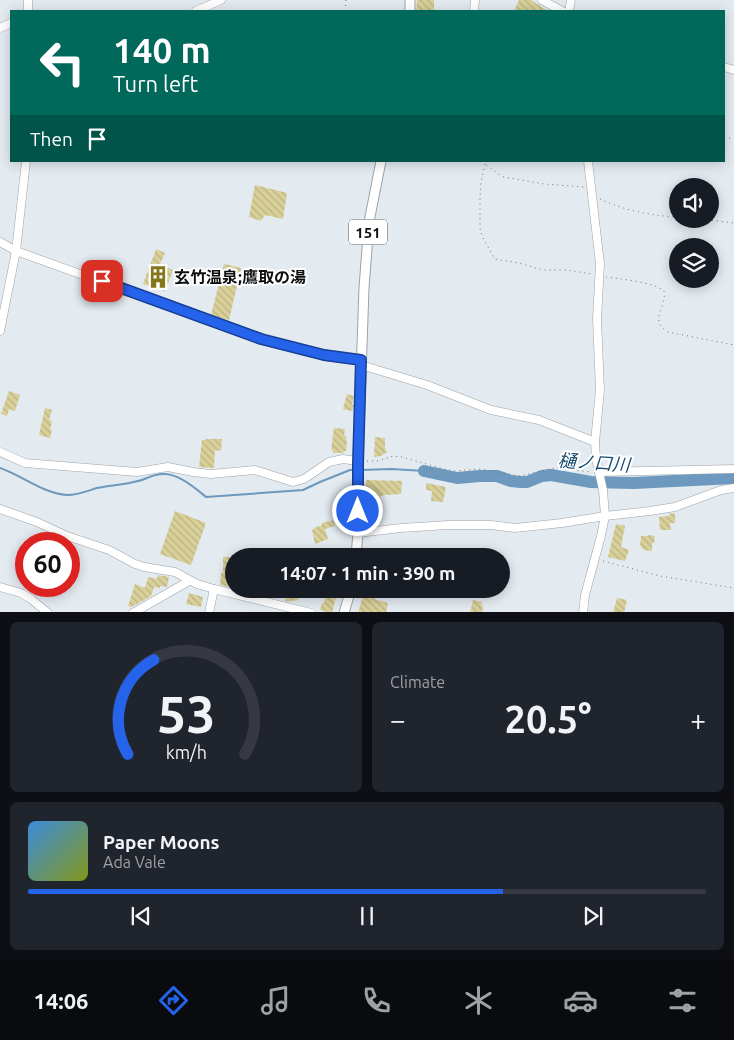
<!DOCTYPE html>
<meta charset="utf-8">
<style>
:root{--surface:#171b24;--page:#20242c;--text:#f1f3f6;--muted:#9ea1a6;--line:#363941;--accent:#2563eb}
body{margin:0;font-family:Ubuntu,"Noto Sans JP",sans-serif;background:var(--page);color:var(--text);height:100vh;display:flex;flex-direction:column;font-size:19px;white-space:nowrap}
*{box-sizing:border-box;margin:0}
p{font-size:16px;color:var(--muted)}
.icon{flex:none;width:28px;height:28px;fill:none;stroke:currentColor;stroke-width:2;stroke-linecap:round;stroke-linejoin:round}
.map{position:relative;height:612px;overflow:hidden}
.sheet{display:flex;flex-direction:column;gap:10px;padding:10px;background:#0d0f14;flex:1}
.sheet>*{flex:none}
.hud{position:absolute;left:10px;top:10px;width:715px;height:152px;border-radius:0px;box-shadow:0 2px 12px #0003;background:#00695c;color:#fff;overflow:hidden}
.controls{position:absolute;left:669px;top:178px;display:grid;gap:10px}
.controls a{display:grid;place-items:center;width:50px;height:50px;border-radius:50%;background:var(--surface);box-shadow:0 2px 12px #0003;font-size:25px}
.speed{position:absolute;left:15px;top:532px;display:flex;gap:10px;font-size:25px;font-weight:700;text-align:center}
.speed>*{display:grid;place-content:center;width:65px;height:65px;border-radius:50%;background:var(--surface);box-shadow:0 2px 12px #0003;line-height:1}
.speed .limit{border:8px solid #d22;background:#fff;color:#111}
.pin{position:absolute;display:grid;place-items:center;width:42px;height:42px;color:#fff;margin:-21px;border-radius:10px;box-shadow:0 2px 8px #0006}
.me{position:absolute;width:55px;margin:-28px;rotate:0deg;stroke-linejoin:round;filter:drop-shadow(0 0 4px #0008)}
.turn{display:flex;align-items:center;gap:18px;height:105px;padding:0 20px;font-size:22px}
.turn .icon{width:65px;height:65px;stroke-width:2.5}
.turn b{display:block;font-size:35px;line-height:42px}
.then{display:flex;align-items:center;height:48px;padding:0 20px;background:#0003;gap:10px;font-size:19px}
.big{font-size:38px;font-weight:700;line-height:1.1}
.sheet .card{flex:1;display:flex;flex-direction:column;justify-content:center;gap:8px;min-width:0;padding:0 18px;border-radius:8px;background:var(--page)}
.sheet .dial{align-items:center;gap:0}
.dial svg{height:130px;overflow:visible;fill:none;stroke:var(--line);stroke-width:7;stroke-linecap:round;text-anchor:middle}
.dial text{fill:var(--text);stroke:none}
.song{display:flex;align-items:center;gap:15px}
.cover{width:60px;height:60px;border-radius:8px;background:linear-gradient(135deg,hsl(210 70% 55%),hsl(70 70% 35%))}
.played{height:5px;border-radius:2px;background:linear-gradient(90deg,var(--accent) 70%,var(--line) 70%)}
.keys{display:flex;justify-content:space-around;direction:ltr}
.heat{display:flex;justify-content:space-between;align-items:center;font-size:28px;direction:ltr}
.sheet .tiles{flex:1;display:grid;gap:10px;grid-template-columns:1fr 1fr}
.card:last-child{grid-column:span 2}
.trip{position:absolute;left:225px;top:548px;width:285px;height:50px;border-radius:25px;background:var(--surface);box-shadow:0 2px 12px #0003;font-weight:700;line-height:50px;text-align:center}
.menu{display:flex;height:80px;justify-content:space-around;align-items:center;background:#090b0e;color:var(--muted)}
.menu .icon{width:35px;height:35px}
.menu .on{color:var(--accent)}
.menu b{font-size:22px;color:var(--text)}
.map>svg:first-child{display:block}
.lines{fill:none;stroke-linecap:round;stroke-linejoin:round}
.stream{stroke:#6c99bd;stroke-width:2}
.river{stroke:#6c99bd;stroke-width:12}
.building{fill:url(#building-back-hatch)}
.minor-casing{stroke:#9da3a9;stroke-width:9}
.major-casing{stroke:#9da3a9;stroke-width:11}
.path{stroke:#6d7276;stroke-width:1;stroke-dasharray:1 4;stroke-linecap:butt}
.minor{stroke:#fff;stroke-width:8}
.major{stroke:#fff;stroke-width:9}
.route-casing{stroke:#184099;stroke-width:12}
.route{stroke:#2563eb;stroke-width:9}
.labels{text-anchor:middle;dominant-baseline:central;stroke-width:4;stroke-linejoin:round;paint-order:stroke}
.shield{fill:#fff;stroke:#545657;stroke-width:1}
.shield-label{font-size:15px;font-weight:bold;fill:#0b0d0f}
.poi-label{font-size:16px;font-weight:bold;fill:#0b0d0f;stroke:#fff;text-anchor:start}
.water-label{font-size:18px;font-style:italic;fill:#184c70;stroke:#fff}
</style>
<div class="map">
<svg width="734" height="613" viewBox="0 0 734 613">
<defs>
<pattern id="building-back-hatch" width="6" height="6" patternUnits="userSpaceOnUse" patternTransform="scale(1.25)"><rect width="6" height="6" fill="#d9d099"/><path d="M-1 5l2 2M0 0l6 6M5-1l2 2" fill="none" stroke="#b9b183"/></pattern>
</defs>
<rect width="100%" height="100%" fill="#e3eaf0"/>
<g class="lines">
<g class="stream">
<path d="M0 468C23 476 42 493 67 495 78 495 87 491 97 488 110 485 124 485 138 481 144 480 150 476 156 475 175 470 193 486 206 497L303 490 320 482 350 470H355"/>
<polyline points="360,470 392,469 424,471"/>
</g>
<polyline class="river" points="424,471 457,478 480,476 497,476 511,481 521,482 527,482 542,476 551,475 591,482 634,483 734,478"/>
</g>
<g class="building">
<polygon points="417,0 434,0 434,11 416,11"/>
<polygon points="519,0 531,0 548,11 514,11"/>
<polygon points="255,185 287,193 283,219 265,215 261,221 249,217"/>
<polygon points="156,249 165,253 160,264 173,270 165,291 143,284"/>
<polygon points="224,264 241,268 229,320 211,315"/>
<polygon points="9,391 20,395 15,411 9,409 7,416 1,414"/>
<polygon points="347,394 354,396 352,405 354,405 352,411 343,409"/>
<polygon points="45,408 52,410 49,420 52,421 50,430 52,430 50,438 39,435"/>
<polygon points="334,428 345,429 344,436 346,436 346,440 347,440 346,451 344,451 343,453 333,453 333,450 331,450"/>
<polygon points="375,437 385,438 385,448 387,452 381,456 374,457"/>
<polygon points="206,439 222,439 221,451 215,450 214,468 199,467 202,440 206,440"/>
<polygon points="366,480 402,481 401,494 383,495 383,496 366,498"/>
<polygon points="426,483 446,487 443,502 431,501 432,491 426,490"/>
<polygon points="175,511 206,523 191,565 160,554"/>
<polygon points="675,513 675,523 670,523 671,530 660,530 659,517 669,516 669,514"/>
<polygon points="333,520 335,526 325,529 328,539 315,544 312,530 314,529 314,528 322,525 322,523"/>
<polygon points="616,524 625,526 621,547 629,550 625,561 608,557"/>
<polygon points="648,535 655,536 654,543 652,543 652,551 644,550 644,549 641,548 642,546 640,546 641,536 648,536"/>
<polygon points="223,557 232,557 232,571 234,571 234,578 231,578 231,587 220,585 221,573 223,573"/>
<polygon points="158,575 169,577 167,587 160,586 160,588 154,587 151,596 141,602 140,601 139,603 131,607 128,606 135,584 145,588 148,577 157,579"/>
<polygon points="287,589 300,589 298,600 291,601 290,602 285,601"/>
<polygon points="328,589 338,589 332,613 320,610 322,603 324,603"/>
<polygon points="365,589 375,591 374,599 388,603 386,613 358,613"/>
<polygon points="189,593 203,597 201,607 186,604"/>
<polygon points="617,598 627,600 624,613 613,613"/>
<polygon points="473,600 482,602 481,605 483,605 482,613 470,613"/>
</g>
<g class="lines">
<defs>
<g id="minor">
<polyline points="542,0 562,11"/>
<polyline points="28,11 28,0"/>
<polyline points="196,11 221,0"/>
<polyline points="474,11 475,0"/>
<polyline points="569,11 571,0"/>
<polyline points="0,28 11,23"/>
<polyline points="724,67 734,70"/>
<polyline points="588,161 600,264 597,319 600,390 595,442 596,459 599,472 734,469"/>
<polyline points="0,242 16,251 261,339 324,355 361,360"/>
<polyline points="0,331 16,251 26,161"/>
<polyline points="361,365 427,385 491,410 539,420 595,442"/>
<polyline points="0,452 25,463 137,472 168,467 193,472 211,474 255,470 293,482 304,479 329,462 343,459 358,461"/>
<polyline points="0,509 37,522 67,536 109,550 135,564 144,567 175,572 197,584 214,589 311,613"/>
<polyline points="358,533 401,528 448,525 491,525 515,528 562,523 605,516 650,511 675,507 721,490 734,488"/>
<polyline points="0,587 21,593 31,599 48,613"/>
<polyline points="133,613 189,581"/>
<polyline points="209,613 214,589"/>
<polyline points="583,613 585,595 601,536 605,516 603,490 599,472"/>
</g>
<g id="major">
<polyline points="410,11 410,0"/>
<polyline points="356,556 358,533 358,461 364,288 369,222 381,161"/>
<polyline points="344,613 351,589"/>
</g>
</defs>
<use href="#minor" class="minor-casing"/>
<use href="#major" class="major-casing"/>
<g class="path">
<polyline points="345,11 346,0"/>
<polyline points="724,138 734,138"/>
<polyline points="485,161 485,164 500,175 504,177 544,184 584,187"/>
<polyline points="485,164 481,182 480,199 480,228 482,236 493,256 495,259 519,263 535,268 544,270 567,270 592,274"/>
<path d="M600 199C623 210 652 216 678 217"/>
<polyline points="702,219 734,223"/>
<path d="M606 277C620 279 654 282 664 291 667 307 648 320 668 332L734 345"/>
<polyline points="367,461 378,461 393,456 402,457 444,469 454,471 480,469 520,476 554,468 591,472"/>
<polyline points="603,561 660,576 734,588"/>
</g>
<use href="#minor" class="minor"/>
<use href="#major" class="major"/>
</g>
<g class="lines">
<defs>
<polyline id="route" points="102,281 261,339 324,355 361,360 358,464 358,511"/>
</defs>
<use href="#route" class="route-casing"/>
<use href="#route" class="route"/>
</g>
<defs>
<symbol id="building-bare" viewBox="-9 -9 18 18"><path d="M-4-6H4V6H1V3H-1V6H-4ZM-2.5-4.3h1.7v1.8h-1.7ZM.8-4.3h1.7v1.8H.8ZM-2.5-1h1.7V.8h-1.7ZM.8-1h1.7V.8H.8Z" fill="#847619" stroke="#fff" stroke-width="2.5" paint-order="stroke"/></symbol>
</defs>
<g fill-rule="evenodd">
<use href="#building-bare" x="142" y="261" width="32" height="32"/>
</g>
<g class="labels">
<rect class="shield" x="349" y="219.5" width="38" height="25" rx="4"/>
<g class="shield-label">
<text x="368" y="232">151</text>
</g>
<g class="poi-label">
<text x="174" y="277">玄竹温泉;鷹取の湯</text>
</g>
<g class="water-label">
<text transform="translate(594 462) rotate(4)">樋ノ口川</text>
</g>
</g>
</svg>
<div class="controls">
<a><svg class="icon" aria-label="sound" viewBox="0 0 24 24"><path d="M4 9h4l5-4v14l-5-4H4zM17 9q2 3 0 6"/></svg></a>
<a><svg class="icon" aria-label="layers" viewBox="0 0 24 24"><path d="M12 4l9 5-9 5-9-5zM3 14l9 5 9-5"/></svg></a>
</div>
<div class="speed"><div class="limit">60</div></div>
<div class="pin" style="left:102px;top:281px;background:#d93025"><svg class="icon" aria-label="arrive" viewBox="0 0 24 24"><path d="M6 21V4h12l-3 4 3 4H6"/></svg></div>
<svg class="me" style="left:358px;top:511px" viewBox="-20 -20 40 40"><circle r="17" fill="#2563eb" stroke="#fff" stroke-width="3"/><path d="M0-11L8 9 0 5-8 9z" fill="#fff"/></svg>
<div class="trip">14:07 · 1 min · 390 m</div>
<div class="hud">
<div class="turn"><svg class="icon" aria-label="left" viewBox="0 0 24 24"><path d="M17 20v-9H6M10 6l-5 5 5 5"/></svg><div><b>140 m</b>Turn left</div></div>
<div class="then">Then<svg class="icon" aria-label="arrive" viewBox="0 0 24 24"><path d="M6 21V4h12l-3 4 3 4H6"/></svg></div>
</div>
</div>
<section class="sheet">
<div class="tiles">
<div class="card dial"><svg viewBox="0 0 100 80">
<path d="M14 69A42 42 0 1 1 86 69"/>
<path d="M14 69A42 42 0 0 1 30 11" stroke="#2563eb"/>
<text x="50" y="56" font-size="32" font-weight="700">53</text>
<text x="50" y="72" font-size="11">km/h</text>
</svg></div>
<div class="card"><p>Climate</p>
<div class="heat"><a>−</a><b class="big">20.5°</b><a>+</a></div>
</div>
<div class="card">
<div class="song"><i class="cover"></i><div><b>Paper Moons</b><p>Ada Vale</p></div></div>
<div class="played"></div>
<div class="keys"><svg class="icon" aria-label="previous" viewBox="0 0 24 24"><path d="M18 5L8 12l10 7zM5 5v14"/></svg><svg class="icon" aria-label="pause" viewBox="0 0 24 24"><path d="M8 5v14M16 5v14"/></svg><svg class="icon" aria-label="next" viewBox="0 0 24 24"><path d="M6 5l10 7-10 7zM19 5v14"/></svg></div>
</div>
</div>
</section>
<nav class="menu">
<b>14:06</b>
<svg class="icon on" aria-label="directions" viewBox="0 0 24 24"><path d="M12 3l9 9-9 9-9-9zM9 14v-3h6M13 9l2 2-2 2"/></svg>
<svg class="icon" aria-label="music" viewBox="0 0 24 24"><path d="M9 18V5l10-2v13"/><circle cx="6" cy="18" r="3"/><circle cx="16" cy="16" r="3"/></svg>
<svg class="icon" aria-label="phone" viewBox="0 0 24 24"><path d="M5 4h4l2 5-3 2q2 4 5 5l2-3 5 2v4C11 20 4 13 5 4z"/></svg>
<svg class="icon" aria-label="climate" viewBox="0 0 24 24"><path d="M12 3v18M4 7l16 10M4 17L20 7"/></svg>
<svg class="icon" aria-label="car" viewBox="0 0 24 24"><path d="M5 17H2v-5l4-1 3-4h7l3 4 3 1v5h-3M9 17h6M6 11h13"/><circle cx="7" cy="17" r="2"/><circle cx="17" cy="17" r="2"/></svg>
<svg class="icon" aria-label="filters" viewBox="0 0 24 24"><path d="M4 7h16M4 17h16"/><circle cx="9" cy="7" r="2"/><circle cx="15" cy="17" r="2"/></svg>
</nav>
